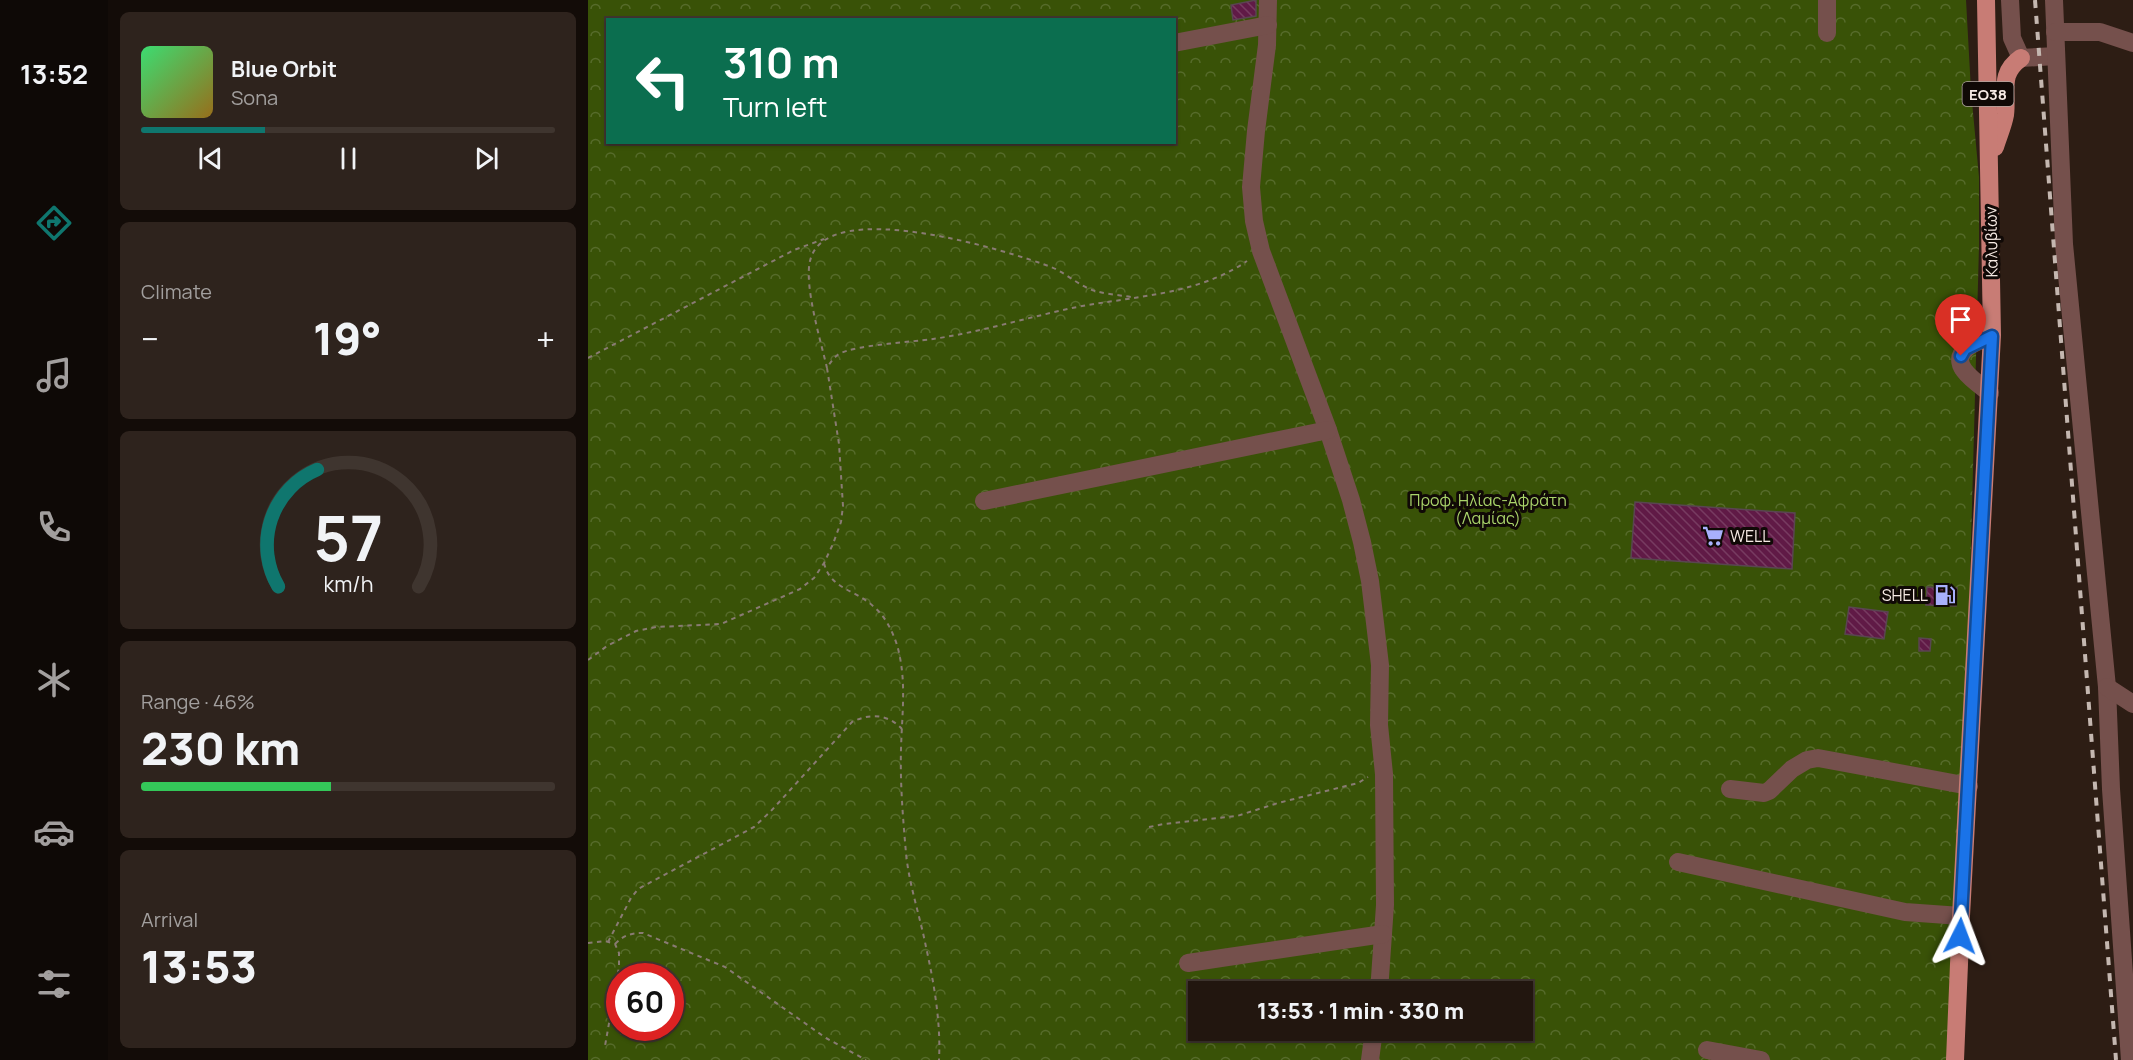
<!DOCTYPE html>
<meta charset="utf-8">
<style>
:root{--surface:#22160f;--page:#2e231d;--text:#f1f3f6;--muted:#a29f9e;--line:#3f352f;--accent:#0f766e}
body{margin:0;font-family:Manrope,sans-serif;background:var(--page);color:var(--text);height:100vh;display:flex;flex-direction:column;font-size:22px;white-space:nowrap}
*{box-sizing:border-box;margin:0}
p{font-size:20px;color:var(--muted)}
.icon{flex:none;width:33px;height:33px;fill:none;stroke:currentColor;stroke-width:2;stroke-linecap:round;stroke-linejoin:round}
.map{position:relative;flex:1;overflow:hidden}
.drawer{display:flex;flex-direction:column;gap:12px;padding:12px;background:#130c08;width:480px}
.drawer>*{flex:none}
.guide{position:absolute;left:18px;top:18px;width:570px;height:126px;border-radius:0px;box-shadow:0 2px 4px #0004,0 0 0 2px var(--line);background:#0b6e4f;color:#fff;overflow:hidden}
.speed{position:absolute;left:18px;top:963px;display:flex;gap:12px;font-size:30px;font-weight:700;text-align:center}
.speed>*{display:grid;place-content:center;width:78px;height:78px;border-radius:50%;background:var(--surface);box-shadow:0 2px 4px #0004,0 0 0 2px var(--line);line-height:1}
.speed .limit{border:9px solid #d22;background:#fff;color:#111}
.pin{position:absolute;display:grid;place-items:center;width:51px;height:51px;color:#fff;margin:-62px -26px;border-radius:50% 50% 50% 0;rotate:-45deg;box-shadow:0 0 6px #0007}
.pin .icon{rotate:45deg}
.me{position:absolute;width:66px;margin:-33px;rotate:3deg;stroke-linejoin:round;filter:drop-shadow(0 0 4px #0008)}
.turn{display:flex;align-items:center;gap:21px;height:126px;padding:0 18px;font-size:27px}
.turn .icon{width:78px;height:78px;stroke-width:2.5}
.turn b{display:block;font-size:42px;line-height:51px}
.big{font-size:45px;font-weight:800;line-height:1.1}
.drawer .card{flex:1;display:flex;flex-direction:column;justify-content:center;gap:9px;min-width:0;padding:0 21px;border-radius:9px;background:var(--page)}
.drawer .dial{align-items:center;gap:0}
.dial svg{height:156px;overflow:visible;fill:none;stroke:var(--line);stroke-width:7;stroke-linecap:round;text-anchor:middle}
.dial text{fill:var(--text);stroke:none}
.song{display:flex;align-items:center;gap:18px}
.cover{width:72px;height:72px;border-radius:9px;background:linear-gradient(135deg,hsl(140 70% 55%),hsl(40 70% 35%))}
.played{height:6px;border-radius:3px;background:linear-gradient(90deg,var(--accent) 30%,var(--line) 30%)}
.keys{display:flex;justify-content:space-around;direction:ltr}
.heat{display:flex;justify-content:space-between;align-items:center;font-size:33px;direction:ltr}
.charge{height:9px;border-radius:4px;background:linear-gradient(90deg,#34c759 46%,var(--line) 0)}
.trip{position:absolute;left:600px;top:981px;width:345px;height:60px;border-radius:0px;background:var(--surface);box-shadow:0 2px 4px #0004,0 0 0 2px var(--line);font-weight:800;line-height:60px;text-align:center}
main{display:flex;flex:1;min-height:0}
.dock{display:flex;flex-direction:column;width:108px;justify-content:space-around;align-items:center;background:#0e0906;color:var(--muted)}
.dock .icon{width:42px;height:42px}
.dock .on{color:var(--accent)}
.dock b{font-size:27px;color:var(--text)}
.map>svg:first-child{display:block}
.park{fill:url(#park-crowns);fill-rule:evenodd}
.building{fill:url(#building-back-hatch);stroke:#594650;stroke-width:1.5}
.lines{fill:none;stroke-linecap:round;stroke-linejoin:round}
.path{stroke:#897b73;stroke-width:2;stroke-dasharray:4.5 4.5;stroke-linecap:butt}
.minor{stroke:#75504c;stroke-width:18}
.major{stroke:#c87c75;stroke-width:18}
.rail{stroke:#c4b7b0;stroke-width:4;stroke-dasharray:8 8;stroke-linecap:butt}
.route-casing{stroke:#114b97;stroke-width:15}
.route{stroke:#1a73e8;stroke-width:10}
.labels{text-anchor:middle;dominant-baseline:central;stroke-width:6;stroke-linejoin:round;paint-order:stroke}
.shield{fill:#100906;stroke:#b1a6a1;stroke-width:1.5}
.shield-label{font-size:15px;font-weight:bold;fill:#f6eae4}
.street-label{font-size:16px;fill:#f6eae4;stroke:#100906}
.park-label{font-size:16px;fill:#aad56b;stroke:#100906}
.poi-label{font-size:16px;fill:#f6eae4;stroke:#100906;text-anchor:start}
</style>
<main>
<nav class="dock">
<b>13:52</b>
<svg class="icon on" aria-label="directions" viewBox="0 0 24 24"><path d="M12 3l9 9-9 9-9-9zM9 14v-3h6M13 9l2 2-2 2"/></svg>
<svg class="icon" aria-label="music" viewBox="0 0 24 24"><path d="M9 18V5l10-2v13"/><circle cx="6" cy="18" r="3"/><circle cx="16" cy="16" r="3"/></svg>
<svg class="icon" aria-label="phone" viewBox="0 0 24 24"><path d="M5 4h4l2 5-3 2q2 4 5 5l2-3 5 2v4C11 20 4 13 5 4z"/></svg>
<svg class="icon" aria-label="climate" viewBox="0 0 24 24"><path d="M12 3v18M4 7l16 10M4 17L20 7"/></svg>
<svg class="icon" aria-label="car" viewBox="0 0 24 24"><path d="M5 17H2v-5l4-1 3-4h7l3 4 3 1v5h-3M9 17h6M6 11h13"/><circle cx="7" cy="17" r="2"/><circle cx="17" cy="17" r="2"/></svg>
<svg class="icon" aria-label="filters" viewBox="0 0 24 24"><path d="M4 7h16M4 17h16"/><circle cx="9" cy="7" r="2"/><circle cx="15" cy="17" r="2"/></svg>
</nav>
<section class="drawer">
<div class="card">
<div class="song"><i class="cover"></i><div><b>Blue Orbit</b><p>Sona</p></div></div>
<div class="played"></div>
<div class="keys"><svg class="icon" aria-label="previous" viewBox="0 0 24 24"><path d="M18 5L8 12l10 7zM5 5v14"/></svg><svg class="icon" aria-label="pause" viewBox="0 0 24 24"><path d="M8 5v14M16 5v14"/></svg><svg class="icon" aria-label="next" viewBox="0 0 24 24"><path d="M6 5l10 7-10 7zM19 5v14"/></svg></div>
</div>
<div class="card"><p>Climate</p>
<div class="heat"><a>−</a><b class="big">19°</b><a>+</a></div>
</div>
<div class="card dial"><svg viewBox="0 0 100 80">
<path d="M14 69A42 42 0 1 1 86 69"/>
<path d="M14 69A42 42 0 0 1 34 9" stroke="#0f766e"/>
<text x="50" y="56" font-size="32" font-weight="700">57</text>
<text x="50" y="72" font-size="11">km/h</text>
</svg></div>
<div class="card"><p>Range · 46%</p><b class="big">230 km</b><div class="charge"></div></div>
<div class="card"><p>Arrival</p><b class="big">13:53</b></div>
</section>
<div class="map">
<svg width="1545" height="1060" viewBox="0 0 1545 1060">
<defs>
<pattern id="park-crowns" width="20" height="18" patternUnits="userSpaceOnUse" patternTransform="scale(1.5)"><rect width="20" height="18" fill="#395207"/><path d="M2 6a3 3 0 1 1 6 0M12 15a3 3 0 1 1 6 0" fill="none" stroke="#566b2b"/></pattern>
<pattern id="building-back-hatch" width="6" height="6" patternUnits="userSpaceOnUse" patternTransform="scale(1.5)"><rect width="6" height="6" fill="#601a46"/><path d="M-1 5l2 2M0 0l6 6M5-1l2 2" fill="none" stroke="#773b61"/></pattern>
</defs>
<rect width="100%" height="100%" fill="#2d1d14"/>
<path class="park" d="M0 0H1378L1383 91 1391 177V246L1381 618 1360 1060H0ZM20 20H586V142H20ZM32 976H82V1028H32ZM610 992H934V1030H610Z"/>
<g class="building">
<polygon points="668,0 668,16 645,20 643,5"/>
<polygon points="1047,502 1207,513 1204,569 1043,558"/>
<polygon points="1339,587 1369,588 1368,606 1338,605"/>
<polygon points="1261,607 1300,612 1296,639 1257,634"/>
<polygon points="1331,638 1343,639 1342,651 1331,651"/>
</g>
<g class="lines">
<g class="path">
<polyline points="0,358 206,250 236,239"/>
<path d="M239 368C233 342 216 286 222 261 237 194 421 251 463 267 478 273 491 286 507 291 518 294 531 295 543 297"/>
<path d="M236 563C242 589 268 590 285 606 297 616 304 630 309 645 319 680 314 712 313 749 312 783 315 819 318 853 321 885 332 916 338 947 346 983 353 1023 351 1060"/>
<path d="M0 660 19 646 48 631 68 627 133 624 212 589 226 578 236 563 245 544 253 522 255 506 251 444 239 368C242 363 245 358 251 354 267 345 323 342 345 339 392 332 438 318 484 308 543 296 608 296 659 261"/>
<polyline points="561,827 576,824 649,816 690,803 770,783 780,777"/>
<path d="M20 942 43 898 50 889 166 827 183 811 264 722C282 713 300 714 314 729"/>
<polyline points="0,943 17,941 27,944 31,953 31,967 17,1046"/>
<path d="M27 944C36 935 43 933 55 933L137 967 238 1038 278 1060"/>
</g>
<g class="minor">
<polyline points="680,0 679,45 668,131 663,187 666,221 673,251 740,430 763,500 774,542 782,581 792,665 791,725 796,774 797,905 791,992"/>
<polyline points="1422,0 1424,38 1433,58 1468,56"/>
<polyline points="1466,0 1476,244 1519,687 1523,789 1542,1060"/>
<polyline points="1467,32 1512,32 1545,43"/>
<polyline points="1239,33 1239,0"/>
<polyline points="586,43 680,25"/>
<path d="M1402 393C1391 384 1359 365 1378 349 1384 343 1396 339 1404 335"/>
<polyline points="396,501 740,430"/>
<polyline points="1519,687 1545,704"/>
<polyline points="1142,789 1176,793 1181,791 1204,769 1219,760 1230,758 1381,786"/>
<polyline points="1090,862 1317,912 1373,916"/>
<polyline points="600,963 795,934"/>
<polyline points="1119,1050 1173,1060"/>
<polyline points="782,1060 786,1030"/>
</g>
<g class="major">
<path d="M1407 147C1410 137 1415 126 1417 115 1420 92 1410 74 1433 58"/>
<polyline points="1367,1060 1373,916 1404,335 1398,0"/>
</g>
<polyline class="rail" points="1447,0 1528,1060"/>
</g>
<g class="lines">
<defs>
<polyline id="route" points="1372,936 1404,336 1377,349 1373,356"/>
</defs>
<use href="#route" class="route-casing"/>
<use href="#route" class="route"/>
</g>
<defs>
<symbol id="supermarket-bare" viewBox="-9 -9 18 18"><path d="M-6-5.5h2.5l.6 2H6L4.5 2H-2.5L-4.4-4H-6ZM-1.5 3.2a1.3 1.3 0 1 0 .1 0ZM3 3.2a1.3 1.3 0 1 0 .1 0Z" fill="#a8b0fc" stroke="#100906" stroke-width="2.5" paint-order="stroke"/></symbol>
<symbol id="fuel-bare" viewBox="-9 -9 18 18"><path d="M-5.5-6h7V0h2V4h1.3V-2.5L3-4.5l.8-.8L6-3V5H2.5V1h-1V6h-7ZM-4.2-4.7v3.2H.2V-4.7Z" fill="#a8b0fc" stroke="#100906" stroke-width="2.5" paint-order="stroke"/></symbol>
</defs>
<g fill-rule="evenodd">
<use href="#supermarket-bare" x="1110" y="521" width="30" height="30"/>
<use href="#fuel-bare" x="1342" y="580" width="30" height="30"/>
</g>
<g class="labels">
<rect class="shield" x="1374.5" y="82" width="51" height="24" rx="4.5"/>
<g class="shield-label">
<text x="1400" y="94">ΕΟ38</text>
</g>
<g class="street-label">
<text transform="translate(1403 242) rotate(-91)">Καλυβίων</text>
</g>
<g class="park-label">
<text x="900" y="500">Προφ. Ηλίας-Αφράτη<tspan x="900" dy="18">(Λαμίας)</tspan></text>
</g>
<g class="poi-label">
<text x="1142" y="536">WELL</text>
<text x="1340" y="595" text-anchor="end">SHELL</text>
</g>
</g>
</svg>
<div class="speed"><div class="limit">60</div></div>
<div class="pin" style="left:1373px;top:356px;background:#d93025"><svg class="icon" aria-label="arrive" viewBox="0 0 24 24"><path d="M6 21V4h12l-3 4 3 4H6"/></svg></div>
<svg class="me" style="left:1372px;top:936px" viewBox="-20 -20 40 40"><path d="M0-17L14 15 0 8-14 15z" fill="#1a73e8" stroke="#fff" stroke-width="4"/></svg>
<div class="trip">13:53 · 1 min · 330 m</div>
<div class="guide">
<div class="turn"><svg class="icon" aria-label="left" viewBox="0 0 24 24"><path d="M17 20v-9H6M10 6l-5 5 5 5"/></svg><div><b>310 m</b>Turn left</div></div>
</div>
</div>
</main>
